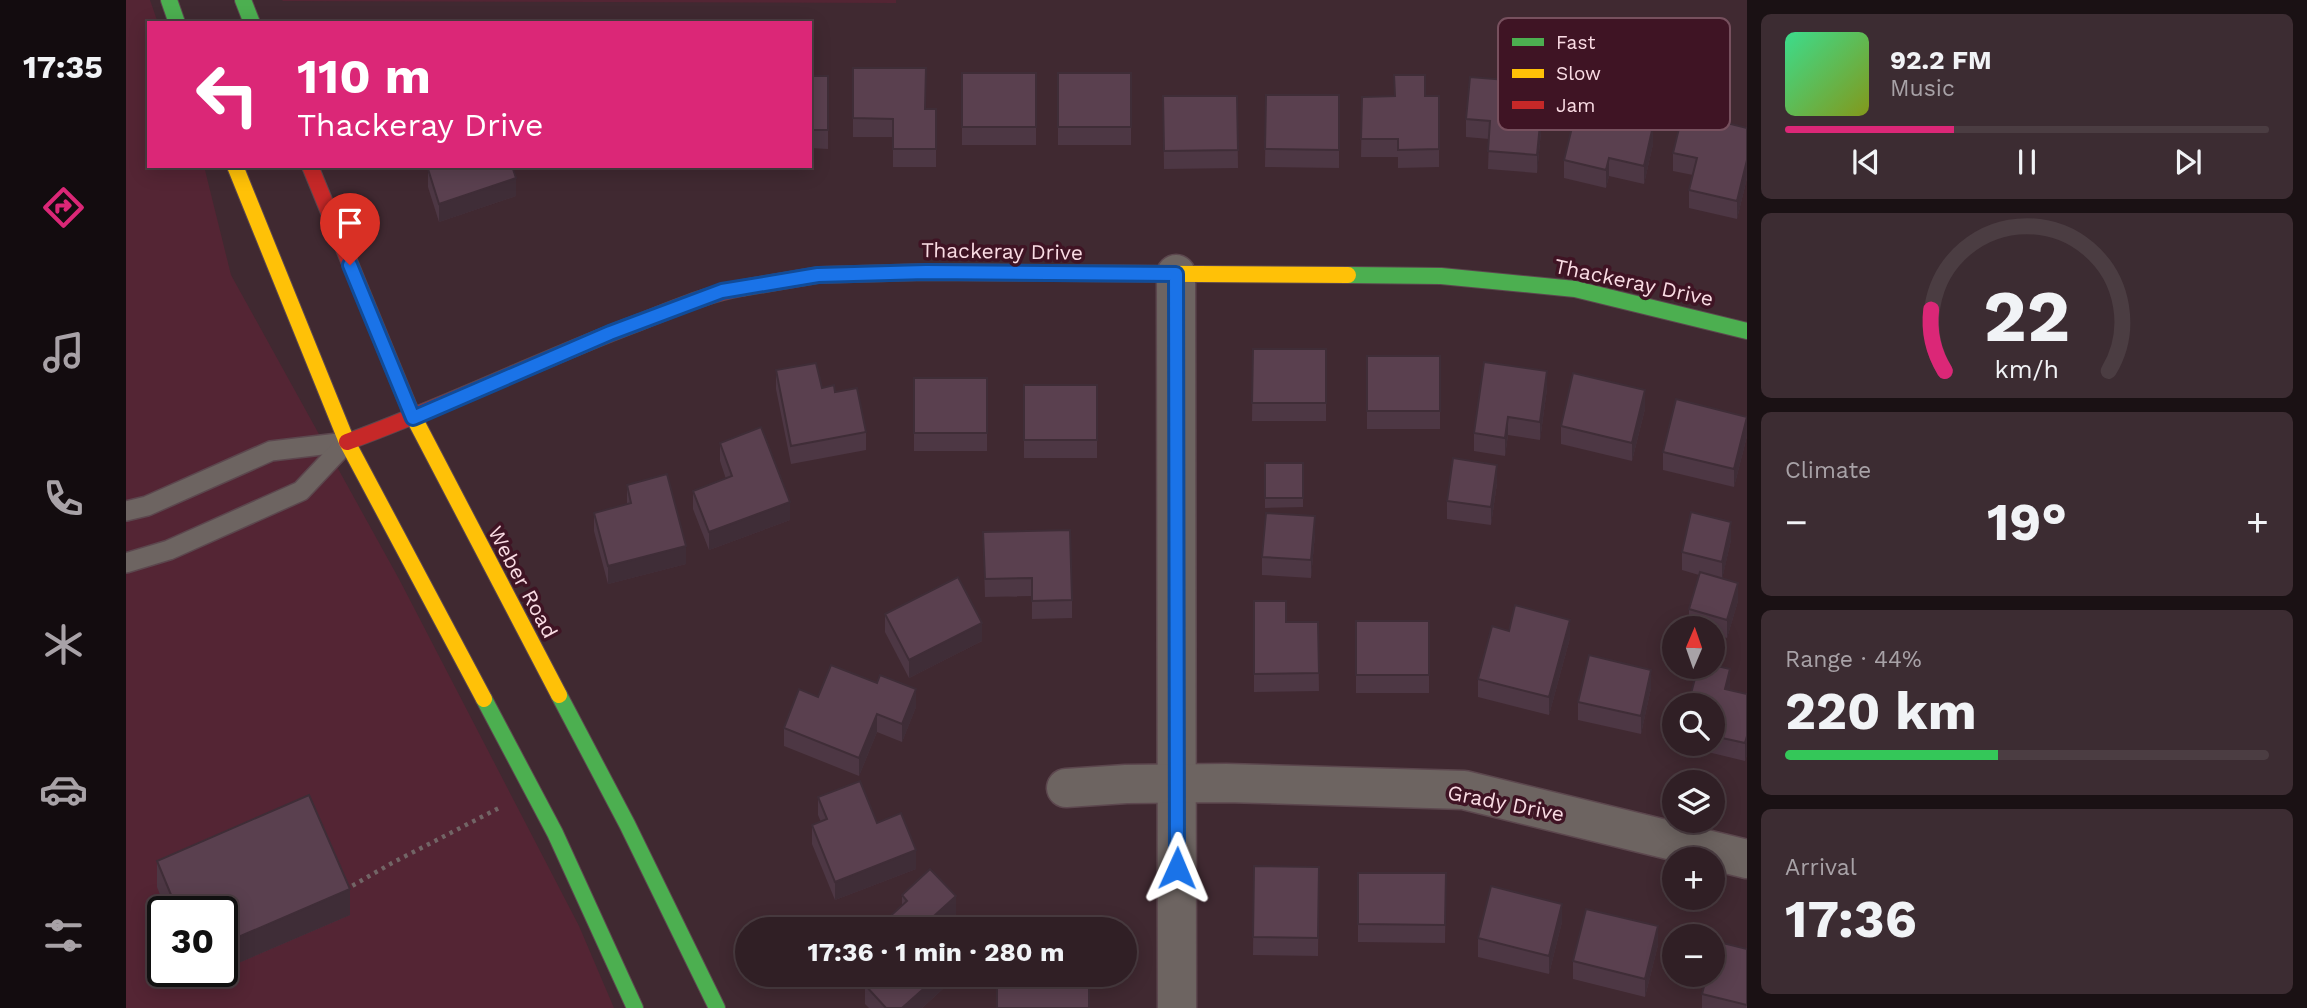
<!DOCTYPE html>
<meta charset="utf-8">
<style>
:root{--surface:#301f25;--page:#3c2c32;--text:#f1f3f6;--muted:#a8a2a7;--line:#4b3d42;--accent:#db2777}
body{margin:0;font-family:"Work Sans",sans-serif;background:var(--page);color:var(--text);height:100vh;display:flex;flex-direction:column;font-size:26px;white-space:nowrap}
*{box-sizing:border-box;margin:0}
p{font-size:23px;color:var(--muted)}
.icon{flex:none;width:38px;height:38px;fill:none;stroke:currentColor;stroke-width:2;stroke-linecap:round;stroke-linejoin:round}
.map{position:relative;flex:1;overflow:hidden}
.drawer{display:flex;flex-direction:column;gap:14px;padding:14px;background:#1a1114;width:560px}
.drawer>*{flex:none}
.top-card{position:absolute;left:21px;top:21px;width:665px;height:147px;border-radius:0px;box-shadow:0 4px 18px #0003,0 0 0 2px var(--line);background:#db2777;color:#fff;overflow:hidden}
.needle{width:46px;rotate:2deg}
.buttons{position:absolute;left:1536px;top:616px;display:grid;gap:14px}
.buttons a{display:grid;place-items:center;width:63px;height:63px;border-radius:50%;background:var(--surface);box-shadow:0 4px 18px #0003,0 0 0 2px var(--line);font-size:35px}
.speed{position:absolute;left:21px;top:896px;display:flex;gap:14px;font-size:35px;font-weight:700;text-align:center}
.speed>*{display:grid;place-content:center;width:91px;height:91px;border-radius:50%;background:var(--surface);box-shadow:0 4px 18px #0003,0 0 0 2px var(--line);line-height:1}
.speed .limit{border:4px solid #111;border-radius:10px;background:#fff;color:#111}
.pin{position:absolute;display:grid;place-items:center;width:60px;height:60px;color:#fff;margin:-72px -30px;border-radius:50% 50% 50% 0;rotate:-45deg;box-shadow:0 0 7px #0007}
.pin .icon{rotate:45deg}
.me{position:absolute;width:77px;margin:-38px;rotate:1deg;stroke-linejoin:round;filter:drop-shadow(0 0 5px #0008)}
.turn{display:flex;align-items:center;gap:24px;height:147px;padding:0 35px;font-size:32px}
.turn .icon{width:91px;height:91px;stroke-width:2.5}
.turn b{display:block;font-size:49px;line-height:60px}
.big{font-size:52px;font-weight:700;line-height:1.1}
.drawer .card{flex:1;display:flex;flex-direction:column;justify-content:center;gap:10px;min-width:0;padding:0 24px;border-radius:10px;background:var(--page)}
.drawer .dial{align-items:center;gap:0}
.dial svg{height:182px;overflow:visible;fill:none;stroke:var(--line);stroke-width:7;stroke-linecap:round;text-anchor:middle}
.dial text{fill:var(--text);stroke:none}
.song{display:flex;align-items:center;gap:21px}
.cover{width:84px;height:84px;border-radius:10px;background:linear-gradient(135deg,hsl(150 70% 55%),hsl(70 70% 35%))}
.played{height:7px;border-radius:4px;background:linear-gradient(90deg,var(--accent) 35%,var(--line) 35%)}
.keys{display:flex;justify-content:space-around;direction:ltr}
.heat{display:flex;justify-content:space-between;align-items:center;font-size:38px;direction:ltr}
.charge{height:10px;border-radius:5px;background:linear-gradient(90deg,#34c759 44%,var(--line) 0)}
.trip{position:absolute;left:609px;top:917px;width:402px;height:70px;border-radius:35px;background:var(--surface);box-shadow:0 4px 18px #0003,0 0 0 2px var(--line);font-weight:700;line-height:70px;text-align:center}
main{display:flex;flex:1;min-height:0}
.menu{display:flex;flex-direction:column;width:126px;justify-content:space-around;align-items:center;background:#130c0f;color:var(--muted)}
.menu .icon{width:49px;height:49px}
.menu .on{color:var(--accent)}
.menu b{font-size:32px;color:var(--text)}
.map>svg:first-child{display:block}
.built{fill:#542534;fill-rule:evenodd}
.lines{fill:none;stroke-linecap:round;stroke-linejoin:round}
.lane-casing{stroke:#5c474e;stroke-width:22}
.street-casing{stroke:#5c474e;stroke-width:41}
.fast-casing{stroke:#5c474e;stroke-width:18}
.slow-casing{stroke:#5c474e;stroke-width:18}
.jam-casing{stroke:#5c474e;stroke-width:18}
.path{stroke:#726566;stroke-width:4.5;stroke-dasharray:3.5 5;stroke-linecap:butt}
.lane{stroke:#6d6461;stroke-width:19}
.street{stroke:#6d6461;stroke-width:38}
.fast{stroke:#4caf50;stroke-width:16}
.slow{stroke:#ffc107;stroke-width:16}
.jam{stroke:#c62828;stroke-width:16}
.wall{fill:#4d3744}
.shaded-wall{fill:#3f2d37}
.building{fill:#5a404f;stroke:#3f2d37;stroke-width:2}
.route-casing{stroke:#114b97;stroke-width:18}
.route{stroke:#1a73e8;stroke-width:12}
.labels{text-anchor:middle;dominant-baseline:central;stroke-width:7;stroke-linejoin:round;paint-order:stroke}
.street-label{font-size:21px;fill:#fadce4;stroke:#3f1424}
.key{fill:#3f1424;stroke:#77505e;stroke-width:2}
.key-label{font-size:19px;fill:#fadce4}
</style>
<main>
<nav class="menu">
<b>17:35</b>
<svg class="icon on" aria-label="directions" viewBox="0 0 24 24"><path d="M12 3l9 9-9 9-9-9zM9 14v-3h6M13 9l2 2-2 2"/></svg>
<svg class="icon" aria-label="music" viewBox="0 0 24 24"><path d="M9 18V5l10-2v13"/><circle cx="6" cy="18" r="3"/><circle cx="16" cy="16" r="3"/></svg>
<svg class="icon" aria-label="phone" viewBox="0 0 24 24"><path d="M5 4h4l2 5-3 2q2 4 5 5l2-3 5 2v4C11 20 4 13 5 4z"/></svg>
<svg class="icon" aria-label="climate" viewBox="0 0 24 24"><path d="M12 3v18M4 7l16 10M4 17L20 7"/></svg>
<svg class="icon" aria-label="car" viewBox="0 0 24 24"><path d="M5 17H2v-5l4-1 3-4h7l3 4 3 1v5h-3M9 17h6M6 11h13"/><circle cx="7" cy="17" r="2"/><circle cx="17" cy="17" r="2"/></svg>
<svg class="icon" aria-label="filters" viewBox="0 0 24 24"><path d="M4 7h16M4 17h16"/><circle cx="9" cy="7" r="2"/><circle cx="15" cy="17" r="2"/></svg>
</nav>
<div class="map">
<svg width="1621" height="1008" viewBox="0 0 1621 1008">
<rect width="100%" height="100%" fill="#402931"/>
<g class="built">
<path d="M0 0H24L32 23H23V166H78L105 275 273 579 453 926 488 1008H0ZM37 912H96V971H37Z"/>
<polygon points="156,0 770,0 770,3 157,1"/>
</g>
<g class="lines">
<defs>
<g id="lane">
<polyline points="0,511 21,506 145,451 221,442"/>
<polyline points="0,563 43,550 175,491 221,442"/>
</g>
<g id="street">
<polyline points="1050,274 1051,1008"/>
<polyline points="940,788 1000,784 1100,783 1338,790 1621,859"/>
</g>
<g id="fast">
<polyline points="43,0 51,23"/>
<polyline points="117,0 126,23"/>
<polyline points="1222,275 1315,276 1449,289 1621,331"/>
<polyline points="433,695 501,824 591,1008"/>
<polyline points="358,699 429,833 509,1008"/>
</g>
<g id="slow">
<polyline points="109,166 221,442 358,699"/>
<polyline points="616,288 692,275 800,272 1222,275"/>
<polyline points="285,412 433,695"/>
</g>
<g id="jam">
<polyline points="184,166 285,412"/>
<path d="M221 442C320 406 415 359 514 322 547 309 581 294 616 288"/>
</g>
</defs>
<use href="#lane" class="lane-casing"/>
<use href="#street" class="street-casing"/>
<use href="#fast" class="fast-casing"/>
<use href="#slow" class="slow-casing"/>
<use href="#jam" class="jam-casing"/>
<polyline class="path" points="219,890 266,863 375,807"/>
<use href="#lane" class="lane"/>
<use href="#street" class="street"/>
<use href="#fast" class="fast"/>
<use href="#slow" class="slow"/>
<use href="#jam" class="jam"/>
</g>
<g class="wall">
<polygon points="727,68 799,109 810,109 810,167 767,167 767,137 727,137"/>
<rect x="836" y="73" width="74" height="72"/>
<rect x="932" y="73" width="73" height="72"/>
<polygon points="684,76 702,76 702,149 684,148"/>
<polygon points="1140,95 1213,95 1213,168 1139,167"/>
<polygon points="1037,96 1111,96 1112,168 1038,169"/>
<polygon points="1313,96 1313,167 1272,168 1272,157 1235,157 1236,97"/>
<polygon points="1418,101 1411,173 1362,169 1363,139 1340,137 1340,119"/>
<polygon points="1621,128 1621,178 1611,219 1563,208 1563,190 1567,175 1547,171 1547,153"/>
<polygon points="1527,144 1518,184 1483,176 1480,188 1438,178 1438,160"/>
<polygon points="302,166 386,166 390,196 313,222 302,187"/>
<polygon points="1127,349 1200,349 1200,421 1126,421"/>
<rect x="1241" y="356" width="73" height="73"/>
<polygon points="650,370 709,392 740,432 740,450 665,464 650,389"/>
<rect x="788" y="378" width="73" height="73"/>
<rect x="898" y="385" width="73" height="73"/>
<polygon points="1421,389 1414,440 1382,435 1379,456 1348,451 1348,433"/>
<polygon points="1519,409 1506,461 1435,444 1435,426"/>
<polygon points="1621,417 1621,436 1608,487 1537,470 1537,452"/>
<polygon points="594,443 664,520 583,550 567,509 567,491 600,479 594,461"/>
<polygon points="1139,463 1177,463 1177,507 1139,508"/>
<polygon points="1371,483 1365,525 1321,519 1321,501"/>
<polygon points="501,485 560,564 482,584 468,531 468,513 501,504"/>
<polygon points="857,532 946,600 946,618 906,619 906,596 859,597"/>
<polygon points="1189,534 1185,578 1136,575 1136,557"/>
<polygon points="1605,540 1596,579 1612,601 1601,638 1587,634 1587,628 1563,627 1563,609 1573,575 1556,570 1556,552"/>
<polygon points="1128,601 1160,622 1192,622 1193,691 1128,692"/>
<polygon points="759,614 856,641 783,678 759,632"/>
<rect x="1230" y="621" width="73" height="72"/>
<polygon points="1383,631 1444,638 1423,715 1352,697 1352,679"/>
<polygon points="1604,687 1603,690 1621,694 1621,755 1619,761 1557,746 1557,744 1587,744 1587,705"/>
<polygon points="1525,688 1515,734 1452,720 1452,702"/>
<polygon points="692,697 790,707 776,742 751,732 733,776 658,746 658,728"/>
<polygon points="692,797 751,823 790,869 709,900 686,844 686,825 695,822 692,815"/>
<polygon points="31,861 224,915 96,970 96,912 41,912 31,887"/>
<polygon points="1128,866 1193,867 1192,956 1127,955"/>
<polygon points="1232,873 1320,873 1319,943 1232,942"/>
<polygon points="776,895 830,914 818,925 776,906"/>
<polygon points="1436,922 1423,974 1352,957 1352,938"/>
<polygon points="1532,945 1519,997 1447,979 1447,961"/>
<polygon points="1621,949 1621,1008 1576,1008 1576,994"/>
<polygon points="68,971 92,971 89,973 89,980 75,986"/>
<polygon points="751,975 832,975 796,1008 743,1008 739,1004 739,985"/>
</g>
<g class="shaded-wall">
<polygon points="1418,83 1418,101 1411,173 1411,155"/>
<polygon points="1527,126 1527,144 1518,184 1518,166"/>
<polygon points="1483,158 1483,176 1480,188 1480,170"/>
<polygon points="1621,160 1621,178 1611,219 1611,201"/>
<polygon points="390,178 390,196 313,222 313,204"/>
<polygon points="1421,371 1421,389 1414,440 1414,422"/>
<polygon points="1519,390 1519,409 1506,461 1506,443"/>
<polygon points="1382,417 1382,435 1379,456 1379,438"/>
<polygon points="1621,418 1621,436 1608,487 1608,469"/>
<polygon points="1371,465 1371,483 1365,525 1365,507"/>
<polygon points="664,502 664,520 583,550 583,532"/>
<polygon points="1189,516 1189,534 1185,578 1185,560"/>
<polygon points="1605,522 1605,540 1596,580 1596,562"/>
<polygon points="560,546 560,564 482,584 482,566"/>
<polygon points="1612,583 1612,601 1601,638 1601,620"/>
<polygon points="1444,620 1444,638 1423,715 1423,697"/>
<polygon points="856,623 856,641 783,678 783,660"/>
<polygon points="1604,669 1604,687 1599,707 1599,689"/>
<polygon points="1525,670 1525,688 1515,734 1515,716"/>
<polygon points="790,689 790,707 776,742 776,724"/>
<polygon points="751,714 751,732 733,776 733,758"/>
<polygon points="1621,736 1621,755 1619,761 1619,743"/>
<polygon points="790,850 790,869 709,900 709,882"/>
<polygon points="224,889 224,915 96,970 96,944"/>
<polygon points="830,896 830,914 814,929 809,915"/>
<polygon points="1436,904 1436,922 1423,974 1423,956"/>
<polygon points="1532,926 1532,945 1519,997 1519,979"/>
<polygon points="75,971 92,971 89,973 89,980 75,986"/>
<polygon points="813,975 832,975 796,1008 776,1008"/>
</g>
<g class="building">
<polygon points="727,68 800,68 799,109 810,109 810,149 767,149 767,119 727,118"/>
<rect x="836" y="73" width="74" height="54"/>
<rect x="932" y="73" width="73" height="54"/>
<polygon points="1268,75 1299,75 1299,96 1313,96 1313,149 1272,150 1272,139 1235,139 1236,97 1269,96"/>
<rect x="684" y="76" width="18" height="54"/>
<polygon points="1344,77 1418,83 1411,155 1362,151 1364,121 1340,119"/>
<polygon points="1140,95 1213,95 1213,150 1139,149"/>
<polygon points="1037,96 1111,96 1112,150 1038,151"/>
<polygon points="1451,107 1527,126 1518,166 1483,158 1480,170 1438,160"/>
<polygon points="1557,112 1621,128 1621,160 1611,201 1563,190 1571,158 1547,153"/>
<polygon points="308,166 386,166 390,178 313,204 302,169"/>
<polygon points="1127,349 1200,349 1200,403 1126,403"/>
<rect x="1241" y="356" width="73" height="55"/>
<polygon points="1358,362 1421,371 1414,422 1382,417 1379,438 1348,433"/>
<polygon points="690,363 696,388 708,385 709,392 731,388 740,432 665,446 650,370"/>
<polygon points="1447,373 1519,390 1506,443 1435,426"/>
<rect x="788" y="378" width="73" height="55"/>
<rect x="898" y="385" width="73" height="55"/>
<polygon points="1550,399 1621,417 1608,469 1537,452"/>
<polygon points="635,427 664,502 583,532 567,491 606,476 594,443"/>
<polygon points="1327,458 1371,465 1365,507 1321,501"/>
<rect x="1139" y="463" width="38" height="35"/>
<polygon points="541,474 560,546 482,566 468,513 505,503 501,485"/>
<polygon points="1565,512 1605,522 1596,562 1556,552"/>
<polygon points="1140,513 1189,516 1185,560 1136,557"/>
<polygon points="944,530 946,600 906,601 906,578 859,579 857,532"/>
<polygon points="1574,572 1612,583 1601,620 1563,609"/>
<polygon points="832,577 856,623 783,660 759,614"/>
<polygon points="1128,601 1160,601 1160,622 1192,622 1193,673 1128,674"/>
<polygon points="1389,605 1444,620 1423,697 1352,679 1366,626 1383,631"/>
<rect x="1230" y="621" width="73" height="54"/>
<polygon points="1463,655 1525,670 1515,716 1452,702"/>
<polygon points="705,665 751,683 754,675 790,689 776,724 751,714 733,758 658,728 673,689 692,697"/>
<polygon points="1587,665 1604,669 1599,689 1621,694 1621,736 1619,743 1587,736 1587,705 1562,705 1572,667 1587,667"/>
<polygon points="734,781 751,823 775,813 790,850 709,882 686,825 701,819 692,797"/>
<polygon points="183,795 224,889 96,944 96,912 44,912 41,905 48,902 31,861"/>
<polygon points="1128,866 1193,867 1192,938 1127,937"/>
<polygon points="804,869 830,896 809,915 822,929 750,929 781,901 776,895"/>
<polygon points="1232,873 1320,873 1319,925 1232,924"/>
<polygon points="1365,886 1436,904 1423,956 1352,938"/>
<polygon points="1460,909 1532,926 1519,979 1447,961"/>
<polygon points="1589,941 1621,949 1621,1005 1576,994 1581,975 1587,975 1587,949"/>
<polygon points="751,975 813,975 776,1008 760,1008 739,985"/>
<rect x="871" y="975" width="92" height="33"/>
</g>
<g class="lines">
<defs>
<polyline id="route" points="224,265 287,418 484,333 596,291 692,275 800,272 1050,274 1051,868"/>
</defs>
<use href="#route" class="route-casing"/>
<use href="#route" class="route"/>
</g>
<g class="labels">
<g class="street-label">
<text transform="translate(876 251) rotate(1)">Thackeray Drive</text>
<text transform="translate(1508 282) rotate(12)">Thackeray Drive</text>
<text transform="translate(397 582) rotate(62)">Weber Road</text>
<text transform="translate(1380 803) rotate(11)">Grady Drive</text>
</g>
</g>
<rect x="1372" y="18" width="232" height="112" rx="10" class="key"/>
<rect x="1386" y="38" width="32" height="8" fill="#4caf50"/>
<rect x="1386" y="69" width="32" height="9" fill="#ffc107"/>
<rect x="1386" y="101" width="32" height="8" fill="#c62828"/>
<g class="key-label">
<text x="1430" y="49">Fast</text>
<text x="1430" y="80">Slow</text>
<text x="1430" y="112">Jam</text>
</g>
</svg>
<div class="buttons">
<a><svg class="needle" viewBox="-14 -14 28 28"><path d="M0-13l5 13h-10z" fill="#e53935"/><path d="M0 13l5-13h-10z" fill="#a8a2a7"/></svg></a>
<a><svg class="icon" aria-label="search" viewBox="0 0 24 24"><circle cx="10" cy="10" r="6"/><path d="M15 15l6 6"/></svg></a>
<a><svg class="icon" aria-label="layers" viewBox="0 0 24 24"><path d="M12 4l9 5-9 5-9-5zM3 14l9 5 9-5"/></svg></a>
<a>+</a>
<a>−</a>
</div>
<div class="speed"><div class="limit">30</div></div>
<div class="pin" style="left:224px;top:265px;background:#d93025"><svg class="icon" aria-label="arrive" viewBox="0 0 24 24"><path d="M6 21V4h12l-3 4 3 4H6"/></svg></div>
<svg class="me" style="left:1051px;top:868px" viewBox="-20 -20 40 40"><path d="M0-17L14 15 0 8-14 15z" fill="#1a73e8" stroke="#fff" stroke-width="4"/></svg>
<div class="trip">17:36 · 1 min · 280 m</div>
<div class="top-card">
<div class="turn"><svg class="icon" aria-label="left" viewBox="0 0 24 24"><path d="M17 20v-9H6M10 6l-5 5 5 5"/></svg><div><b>110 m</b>Thackeray Drive</div></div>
</div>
</div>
<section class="drawer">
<div class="card">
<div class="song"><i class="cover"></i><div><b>92.2 FM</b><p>Music</p></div></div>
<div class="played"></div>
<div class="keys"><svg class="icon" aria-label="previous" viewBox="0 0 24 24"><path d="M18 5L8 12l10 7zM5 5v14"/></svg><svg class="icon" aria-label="pause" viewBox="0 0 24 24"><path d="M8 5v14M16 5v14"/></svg><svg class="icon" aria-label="next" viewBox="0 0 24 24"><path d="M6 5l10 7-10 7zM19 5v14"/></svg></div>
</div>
<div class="card dial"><svg viewBox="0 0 100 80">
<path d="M14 69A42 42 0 1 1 86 69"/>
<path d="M14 69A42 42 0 0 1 8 42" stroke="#db2777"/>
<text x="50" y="56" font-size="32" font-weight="700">22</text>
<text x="50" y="72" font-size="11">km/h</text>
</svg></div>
<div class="card"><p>Climate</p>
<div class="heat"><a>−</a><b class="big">19°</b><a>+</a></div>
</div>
<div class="card"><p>Range · 44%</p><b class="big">220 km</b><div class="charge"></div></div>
<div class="card"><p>Arrival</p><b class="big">17:36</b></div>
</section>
</main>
